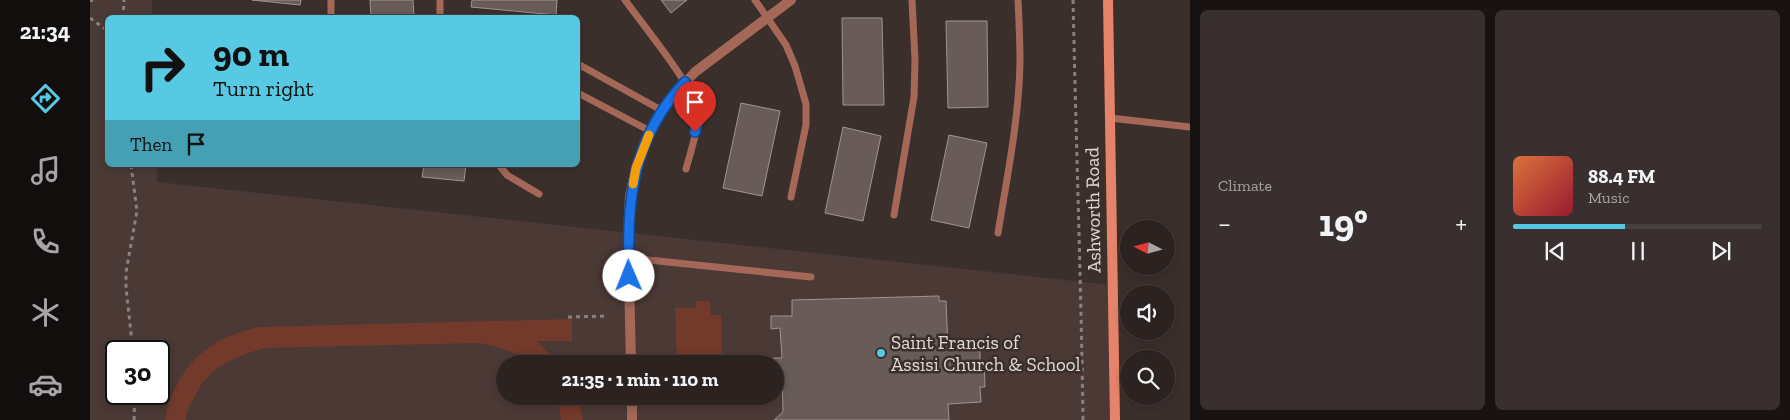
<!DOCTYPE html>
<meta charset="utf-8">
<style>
:root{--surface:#2c2321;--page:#382f2e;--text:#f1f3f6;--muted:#a6a4a5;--line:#48403f;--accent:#57c9e2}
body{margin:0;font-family:"Zilla Slab",serif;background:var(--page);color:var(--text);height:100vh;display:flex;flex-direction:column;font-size:19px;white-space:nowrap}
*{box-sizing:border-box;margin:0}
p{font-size:16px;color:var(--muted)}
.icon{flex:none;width:28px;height:28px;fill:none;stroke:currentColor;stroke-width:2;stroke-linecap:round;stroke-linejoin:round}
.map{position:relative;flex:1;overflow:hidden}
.side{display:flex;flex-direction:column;gap:10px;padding:10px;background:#181312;width:600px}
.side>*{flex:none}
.top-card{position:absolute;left:15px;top:15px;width:475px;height:152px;border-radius:8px;box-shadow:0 2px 8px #0003,0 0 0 1px var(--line);background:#57c9e2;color:#111;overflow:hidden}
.needle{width:32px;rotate:276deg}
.controls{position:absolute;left:1030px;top:220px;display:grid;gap:10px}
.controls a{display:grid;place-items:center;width:55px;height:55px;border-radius:50%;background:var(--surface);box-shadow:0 2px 8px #0003,0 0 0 1px var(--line);font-size:25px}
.speed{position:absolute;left:15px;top:340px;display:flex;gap:10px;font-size:25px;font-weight:700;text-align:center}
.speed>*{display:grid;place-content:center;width:65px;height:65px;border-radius:50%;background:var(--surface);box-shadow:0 2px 8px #0003,0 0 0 1px var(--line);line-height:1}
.speed .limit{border:2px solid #111;border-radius:8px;background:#fff;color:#111}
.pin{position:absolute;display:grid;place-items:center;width:42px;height:42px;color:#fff;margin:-51px -21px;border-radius:50% 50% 50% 0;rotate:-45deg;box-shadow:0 0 5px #0007}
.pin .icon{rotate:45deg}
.me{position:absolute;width:55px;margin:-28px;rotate:359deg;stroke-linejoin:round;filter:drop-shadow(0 0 4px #0008)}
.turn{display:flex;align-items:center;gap:18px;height:105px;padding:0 25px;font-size:22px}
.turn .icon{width:65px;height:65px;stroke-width:2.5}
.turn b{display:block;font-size:35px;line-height:42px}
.then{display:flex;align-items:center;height:48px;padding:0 25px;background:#0003;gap:10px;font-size:19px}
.big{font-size:38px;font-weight:700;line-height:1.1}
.side .card{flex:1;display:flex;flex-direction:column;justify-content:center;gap:8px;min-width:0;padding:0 18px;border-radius:8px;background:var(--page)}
.song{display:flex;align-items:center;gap:15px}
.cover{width:60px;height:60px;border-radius:8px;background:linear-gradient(135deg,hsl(20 70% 55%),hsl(350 70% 35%))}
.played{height:5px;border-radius:2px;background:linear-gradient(90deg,var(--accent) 45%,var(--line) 45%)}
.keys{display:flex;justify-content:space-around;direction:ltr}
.heat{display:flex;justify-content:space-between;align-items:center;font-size:28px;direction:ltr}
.side .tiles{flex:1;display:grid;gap:10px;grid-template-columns:repeat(2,1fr)}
.trip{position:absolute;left:406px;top:355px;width:288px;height:50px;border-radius:25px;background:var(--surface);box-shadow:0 2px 8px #0003,0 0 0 1px var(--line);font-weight:700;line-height:50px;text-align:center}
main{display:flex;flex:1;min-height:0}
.dock{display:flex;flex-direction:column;width:90px;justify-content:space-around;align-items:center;background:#120e0d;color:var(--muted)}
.dock .icon{width:35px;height:35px}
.dock .on{color:var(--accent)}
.dock b{font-size:22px;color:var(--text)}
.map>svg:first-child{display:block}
.built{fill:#4b3935;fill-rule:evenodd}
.green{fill:#73392a}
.building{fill:#685b58;stroke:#a2938f}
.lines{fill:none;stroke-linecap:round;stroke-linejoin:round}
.path{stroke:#8a807d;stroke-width:3;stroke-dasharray:4 4;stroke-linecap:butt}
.lane{stroke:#a56858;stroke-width:7}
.street{stroke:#a56858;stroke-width:10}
.secondary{stroke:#e6846b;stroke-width:10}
.route-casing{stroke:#114b97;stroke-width:12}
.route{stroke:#1a73e8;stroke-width:9}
.slow{stroke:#f59e0b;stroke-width:9}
.poi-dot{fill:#57c9e2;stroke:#3b2f2c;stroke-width:2}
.labels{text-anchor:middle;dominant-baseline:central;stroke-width:5;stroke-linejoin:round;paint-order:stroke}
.street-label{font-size:19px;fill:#e2dad8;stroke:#3b2f2c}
.poi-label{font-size:19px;fill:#e2dad8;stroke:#3b2f2c;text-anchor:start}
</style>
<main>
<nav class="dock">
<b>21:34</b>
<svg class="icon on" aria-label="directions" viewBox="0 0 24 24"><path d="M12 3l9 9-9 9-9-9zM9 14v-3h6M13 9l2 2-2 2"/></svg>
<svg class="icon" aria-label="music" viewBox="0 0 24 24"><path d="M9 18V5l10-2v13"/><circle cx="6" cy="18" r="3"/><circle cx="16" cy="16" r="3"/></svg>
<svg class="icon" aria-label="phone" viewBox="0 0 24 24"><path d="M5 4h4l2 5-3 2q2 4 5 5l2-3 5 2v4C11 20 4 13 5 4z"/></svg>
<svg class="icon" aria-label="climate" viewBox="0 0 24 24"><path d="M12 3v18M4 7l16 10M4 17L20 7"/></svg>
<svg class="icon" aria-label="car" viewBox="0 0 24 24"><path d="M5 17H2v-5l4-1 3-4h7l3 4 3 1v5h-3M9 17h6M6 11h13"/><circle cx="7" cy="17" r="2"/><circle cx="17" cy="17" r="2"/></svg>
</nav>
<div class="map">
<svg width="1100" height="420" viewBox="0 0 1100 420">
<rect width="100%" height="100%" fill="#3b2f2c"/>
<path class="built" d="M0 0H62V17L18 18V165H67V182L1022 285 1025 420H0ZM26 351H69V394H26ZM415 364H685V396H415Z"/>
<g class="green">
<polygon points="605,301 620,301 621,315 631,315 632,360 587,362 585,308 606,308"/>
<path d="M482 319V341H446L471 364H440C425 350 408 347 389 343L174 348C143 358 118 367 104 398 100 405 96 412 96 420H75C79 391 97 362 121 346 135 336 152 332 168 327Z"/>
<polygon points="465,396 488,396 493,420 471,420 469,405"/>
</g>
<g class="building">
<polygon points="162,0 211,0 210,5"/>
<polygon points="280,0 323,0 324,17 281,18"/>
<polygon points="382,0 467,0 466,15 381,7"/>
<polygon points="571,0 597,0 581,13"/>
<polygon points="752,18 792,18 794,105 753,105"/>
<polygon points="856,21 897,21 898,107 858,108"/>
<polygon points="651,103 690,111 672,196 633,188"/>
<polygon points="753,127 791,136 773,221 735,213"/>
<polygon points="859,135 897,143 879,228 841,220"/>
<polygon points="334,165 376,165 374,181 332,177"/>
<polygon points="849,296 849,301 856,301 858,348 890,347 890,362 894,362 895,387 890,387 891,402 858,404 859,420 684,420 693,412 692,368 685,368 683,358 692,358 690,328 681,329 681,316 702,316 702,300"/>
</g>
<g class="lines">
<g class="path">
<path d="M983 0C986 140 991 280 993 420"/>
<polyline points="0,1 3,0"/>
<polyline points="0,18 18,31"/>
<polyline points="33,18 34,0"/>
<polyline points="41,165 47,211 36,272 36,288 43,351"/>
<polyline points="478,317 517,316"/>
<polyline points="44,420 45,394"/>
</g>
<g class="lane">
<polyline points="241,0 241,18"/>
<path d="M535 0C550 21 607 91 609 113 610 122 599 158 596 169"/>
<polyline points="665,0 696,45 705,66 716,104 716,125 701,197"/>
<polyline points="350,18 350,0"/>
<polyline points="488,64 571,110"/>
<polyline points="488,93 560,131"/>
<polyline points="1020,118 1100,127"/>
<polyline points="409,165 417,175 449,194"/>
<polyline points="804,215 824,97 825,60 822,0"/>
<path d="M908 233C917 177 929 119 930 62 930 41 929 20 928 0"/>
<polyline points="539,258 721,277"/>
</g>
<g class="street">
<polyline points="541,364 538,233 540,196 546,168 554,144 571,110 605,72 701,0"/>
<polyline points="542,396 542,420"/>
</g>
<polyline class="secondary" points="1018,0 1025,420"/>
</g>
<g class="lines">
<defs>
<path id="route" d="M539 276C537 201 541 139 595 82L609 113 605 132"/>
</defs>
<use href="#route" class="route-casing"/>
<use href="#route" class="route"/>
<polyline class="slow" points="543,184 546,168 559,135"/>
</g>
<circle class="poi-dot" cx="791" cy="353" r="5"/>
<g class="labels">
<g class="street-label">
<text transform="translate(1003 210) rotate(-91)">Ashworth Road</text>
</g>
<g class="poi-label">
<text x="801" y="342">Saint Francis of<tspan x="801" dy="22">Assisi Church &amp; School</tspan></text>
</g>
</g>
</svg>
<div class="controls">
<a><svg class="needle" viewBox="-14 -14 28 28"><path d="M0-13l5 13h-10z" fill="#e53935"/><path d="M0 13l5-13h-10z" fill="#a6a4a5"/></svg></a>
<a><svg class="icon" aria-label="sound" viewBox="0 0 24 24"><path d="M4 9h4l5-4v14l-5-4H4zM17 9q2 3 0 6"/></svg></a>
<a><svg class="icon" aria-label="search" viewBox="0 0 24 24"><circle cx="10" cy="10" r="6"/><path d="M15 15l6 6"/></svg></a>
</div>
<div class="speed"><div class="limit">30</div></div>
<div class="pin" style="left:605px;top:132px;background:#d93025"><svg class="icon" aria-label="arrive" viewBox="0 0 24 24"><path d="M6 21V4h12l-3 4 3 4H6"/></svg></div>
<svg class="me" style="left:539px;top:276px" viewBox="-20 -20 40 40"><circle r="19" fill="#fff"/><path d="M0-13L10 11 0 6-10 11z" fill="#1a73e8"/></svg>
<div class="trip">21:35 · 1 min · 110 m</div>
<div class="top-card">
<div class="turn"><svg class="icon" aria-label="right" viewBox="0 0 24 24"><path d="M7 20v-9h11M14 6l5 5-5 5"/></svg><div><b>90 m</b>Turn right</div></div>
<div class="then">Then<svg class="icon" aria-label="arrive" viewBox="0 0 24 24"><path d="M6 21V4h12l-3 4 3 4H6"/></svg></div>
</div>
</div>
<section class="side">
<div class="tiles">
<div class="card"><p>Climate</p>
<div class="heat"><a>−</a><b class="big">19°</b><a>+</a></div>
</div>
<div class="card">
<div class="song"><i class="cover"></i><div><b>88.4 FM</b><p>Music</p></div></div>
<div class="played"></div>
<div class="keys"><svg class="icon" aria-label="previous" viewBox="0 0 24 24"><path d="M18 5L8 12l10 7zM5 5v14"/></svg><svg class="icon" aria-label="pause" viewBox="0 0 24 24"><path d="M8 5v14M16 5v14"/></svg><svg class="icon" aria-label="next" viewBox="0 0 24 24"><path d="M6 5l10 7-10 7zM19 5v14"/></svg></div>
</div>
</div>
</section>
</main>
